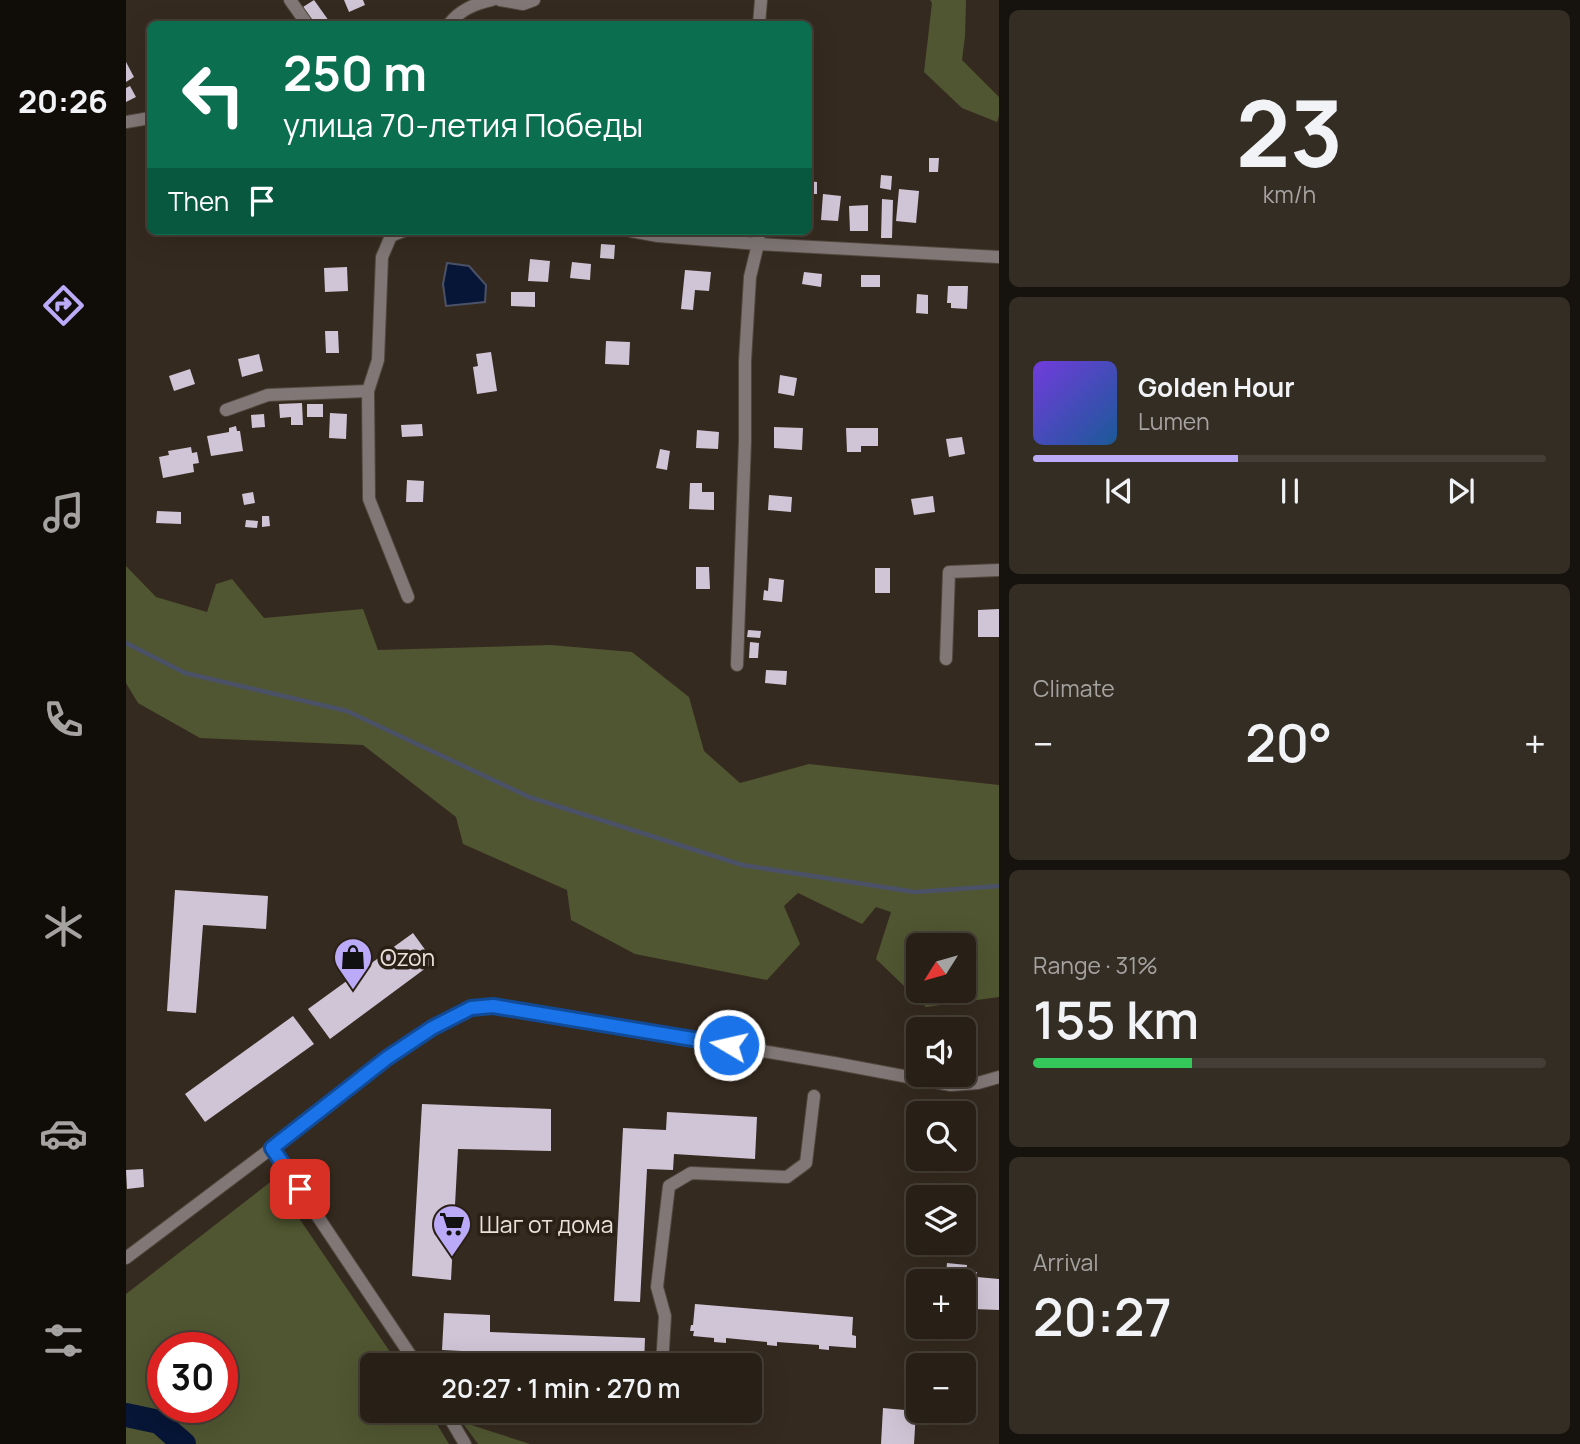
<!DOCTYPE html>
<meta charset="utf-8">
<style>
:root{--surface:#282017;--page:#342d24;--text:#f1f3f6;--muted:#a5a3a1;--line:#443e36;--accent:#baaaf7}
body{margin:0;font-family:Manrope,sans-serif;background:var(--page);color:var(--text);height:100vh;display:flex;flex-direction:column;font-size:26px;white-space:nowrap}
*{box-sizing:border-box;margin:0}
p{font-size:23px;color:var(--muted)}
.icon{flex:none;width:38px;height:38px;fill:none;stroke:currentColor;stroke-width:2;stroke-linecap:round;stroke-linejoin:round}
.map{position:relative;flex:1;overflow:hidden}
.details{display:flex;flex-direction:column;gap:10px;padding:10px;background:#16120d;width:581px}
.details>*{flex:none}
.guide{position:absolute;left:21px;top:21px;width:665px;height:214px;border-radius:10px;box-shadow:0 7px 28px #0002,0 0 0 2px var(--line);background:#0b6e4f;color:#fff;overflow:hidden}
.needle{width:46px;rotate:233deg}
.tools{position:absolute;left:780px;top:933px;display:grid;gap:14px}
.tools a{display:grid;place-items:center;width:70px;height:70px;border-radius:10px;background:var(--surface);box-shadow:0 7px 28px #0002,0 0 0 2px var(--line);font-size:35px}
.speed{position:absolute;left:21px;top:1332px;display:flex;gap:14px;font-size:35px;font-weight:700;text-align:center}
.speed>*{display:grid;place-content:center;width:91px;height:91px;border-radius:50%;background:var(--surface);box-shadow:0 7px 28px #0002,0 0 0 2px var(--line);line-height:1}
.speed .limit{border:10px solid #d22;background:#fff;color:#111}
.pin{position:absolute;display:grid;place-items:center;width:60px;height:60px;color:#fff;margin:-30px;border-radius:14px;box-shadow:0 4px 10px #0006}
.me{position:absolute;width:77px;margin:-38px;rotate:279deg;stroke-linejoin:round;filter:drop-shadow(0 0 5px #0008)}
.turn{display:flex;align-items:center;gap:24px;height:147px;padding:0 21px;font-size:32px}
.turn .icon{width:91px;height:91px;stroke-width:2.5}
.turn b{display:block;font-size:49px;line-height:60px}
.then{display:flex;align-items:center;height:66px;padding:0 21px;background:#0003;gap:14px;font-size:26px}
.big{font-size:52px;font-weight:600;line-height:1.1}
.details .widget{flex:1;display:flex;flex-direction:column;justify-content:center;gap:10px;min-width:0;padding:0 24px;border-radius:10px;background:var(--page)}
.details .dial{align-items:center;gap:0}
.dial b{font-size:91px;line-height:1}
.song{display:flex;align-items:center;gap:21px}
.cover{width:84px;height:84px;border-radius:10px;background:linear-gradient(135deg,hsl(260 70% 55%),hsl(210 70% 35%))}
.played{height:7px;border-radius:4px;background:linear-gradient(90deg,var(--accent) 40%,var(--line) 40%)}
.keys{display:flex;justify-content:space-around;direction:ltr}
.heat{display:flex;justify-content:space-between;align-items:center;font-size:38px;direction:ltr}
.charge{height:10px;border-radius:5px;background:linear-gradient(90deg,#34c759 31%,var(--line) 0)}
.trip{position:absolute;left:234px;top:1353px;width:402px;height:70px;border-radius:10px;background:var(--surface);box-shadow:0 7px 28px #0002,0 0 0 2px var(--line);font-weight:600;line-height:70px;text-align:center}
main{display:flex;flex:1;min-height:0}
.menu{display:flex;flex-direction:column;width:126px;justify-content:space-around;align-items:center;background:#100d09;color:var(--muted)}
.menu .icon{width:49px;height:49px}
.menu .on{color:var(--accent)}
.menu b{font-size:32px;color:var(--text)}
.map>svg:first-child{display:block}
.green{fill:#505631;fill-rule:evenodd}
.water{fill:#071537;stroke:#4b5268;stroke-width:2}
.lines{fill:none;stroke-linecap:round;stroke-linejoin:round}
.stream{stroke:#4b5268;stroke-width:4.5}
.river{stroke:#071537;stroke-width:24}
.building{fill:#d0c5d6}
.minor-casing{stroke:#52473d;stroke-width:14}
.minor{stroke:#807776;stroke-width:12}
.route-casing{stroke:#114b97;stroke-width:18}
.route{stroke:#1a73e8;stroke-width:12}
.labels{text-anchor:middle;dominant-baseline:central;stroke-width:7;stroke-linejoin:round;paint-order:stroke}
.poi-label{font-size:23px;fill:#e9e1da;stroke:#2b2015;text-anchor:start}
</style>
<main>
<nav class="menu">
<b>20:26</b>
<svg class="icon on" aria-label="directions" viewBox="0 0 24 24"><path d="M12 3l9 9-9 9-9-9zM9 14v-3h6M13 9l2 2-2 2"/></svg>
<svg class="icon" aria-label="music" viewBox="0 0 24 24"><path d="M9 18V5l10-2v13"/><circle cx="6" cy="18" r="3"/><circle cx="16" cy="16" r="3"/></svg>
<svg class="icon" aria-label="phone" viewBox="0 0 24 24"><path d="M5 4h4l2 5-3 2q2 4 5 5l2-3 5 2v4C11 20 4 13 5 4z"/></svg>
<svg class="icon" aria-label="climate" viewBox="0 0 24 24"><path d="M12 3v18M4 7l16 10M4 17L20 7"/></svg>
<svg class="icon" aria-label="car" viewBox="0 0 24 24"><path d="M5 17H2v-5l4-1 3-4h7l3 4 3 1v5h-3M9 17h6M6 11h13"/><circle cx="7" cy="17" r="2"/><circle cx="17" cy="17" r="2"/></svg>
<svg class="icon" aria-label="filters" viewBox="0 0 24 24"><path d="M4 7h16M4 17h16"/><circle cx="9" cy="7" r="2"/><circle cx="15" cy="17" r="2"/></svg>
</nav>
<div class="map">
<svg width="873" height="1444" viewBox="0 0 873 1444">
<rect width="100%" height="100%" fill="#352a1f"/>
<g class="green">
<polygon points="804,0 840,0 839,36 836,60 873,97 873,116 871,122 836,108 798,72 806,3"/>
<path d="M0 566 30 597 81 612 90 584 106 579 138 618 237 609 252 650 425 645 506 652 563 697 578 751 614 783 683 764 873 785V997L800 1007 750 959 765 912 750 907 736 924 672 893 658 906 674 944 641 980 509 954 445 920 441 890 337 844 330 817 237 745 74 738 12 703 0 683ZM793 945H838V990H793Z"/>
<path d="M147 1180 273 1365H247V1410L303 1411 323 1444H0V1294ZM37 1348H96V1407H37Z"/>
<polygon points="336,1422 404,1444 352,1444"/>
</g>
<polygon class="water" points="321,263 343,266 360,285 359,302 320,306 317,284"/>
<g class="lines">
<polyline class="stream" points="0,643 59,673 221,711 403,797 616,865 789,892 873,886"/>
<polyline class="river" points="0,1415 33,1422 58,1444"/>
</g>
<g class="building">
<polygon points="188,0 203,21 198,24 189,24 177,7"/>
<polygon points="218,0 237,0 239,5 223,12"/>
<polygon points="0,62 8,77 0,82"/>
<polygon points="4,86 10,97 0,102 0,88"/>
<polygon points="803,158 813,158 812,172 803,172"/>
<polygon points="755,175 766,176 765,190 754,188"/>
<polygon points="682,181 691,182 691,194 682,194"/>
<polygon points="773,189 793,191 790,223 770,221"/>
<polygon points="697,194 715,196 712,221 695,220"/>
<polygon points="756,199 767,200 766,238 755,238"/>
<polygon points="742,205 742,231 724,231 723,206"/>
<polygon points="475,244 489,245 488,259 474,258"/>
<polygon points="404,259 424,261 422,282 402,281"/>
<polygon points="446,262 465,264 464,280 444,278"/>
<polygon points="221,267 222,291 199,292 198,268"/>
<polygon points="559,270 585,272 583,291 569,290 567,310 555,309"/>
<polygon points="678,272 696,274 695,287 676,284"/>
<rect x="735" y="275" width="19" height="12"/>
<polygon points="822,286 842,286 841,309 825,308 825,303 821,303"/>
<polygon points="385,292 409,292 409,307 385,306"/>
<polygon points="791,294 802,295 802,314 790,313"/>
<polygon points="199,331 212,331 213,353 200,353"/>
<polygon points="480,341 504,342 503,365 479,364"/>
<polygon points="365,352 371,391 351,394 347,367 352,366 350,354"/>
<polygon points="133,354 137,371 116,377 112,359"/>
<polygon points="64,369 69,384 48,391 43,376"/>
<polygon points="654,375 671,378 668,396 652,393"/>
<polygon points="176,403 177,425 165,425 165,417 154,418 153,404"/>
<rect x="181" y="404" width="16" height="13"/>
<polygon points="204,413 221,414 220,439 203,438"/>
<polygon points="138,414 139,427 126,428 125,415"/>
<polygon points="296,424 297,436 276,437 275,425"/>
<polygon points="110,426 111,431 114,431 117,451 85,456 81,436 103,432 103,428"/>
<polygon points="648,427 677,428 676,450 648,448"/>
<polygon points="720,428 752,428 752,446 735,446 735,452 721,452"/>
<polygon points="571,430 593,432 592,449 570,448"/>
<polygon points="836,437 839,454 823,457 820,439"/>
<polygon points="65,447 66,453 71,452 73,463 67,464 68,472 37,478 33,457 43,455 42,451"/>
<polygon points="534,449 544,451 541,470 530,468"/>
<polygon points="281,480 298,481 297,502 280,502"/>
<polygon points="564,483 576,483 576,492 588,492 588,510 563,509"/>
<polygon points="127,492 129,503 118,505 116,494"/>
<polygon points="643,495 666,497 665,512 642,510"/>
<polygon points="807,496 809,512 788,515 785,499"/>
<polygon points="31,511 55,512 55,524 30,523"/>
<polygon points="136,516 143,516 144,526 136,527"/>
<polygon points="120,520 132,521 131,528 119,527"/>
<polygon points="570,567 583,567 584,589 570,589"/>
<rect x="749" y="568" width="15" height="25"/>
<polygon points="643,578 658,580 656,602 637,600 638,590 642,591"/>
<polygon points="873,609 873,637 852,637 852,610"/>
<polygon points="622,630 635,631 634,638 621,637"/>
<polygon points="624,642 633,643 632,658 623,658"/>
<polygon points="640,670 661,671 660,685 639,683"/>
<polygon points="49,890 142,896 140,929 77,925 70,1013 41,1011"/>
<polygon points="287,933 308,962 204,1039 182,1009"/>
<polygon points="167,1016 188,1044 79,1122 59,1094"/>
<polygon points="296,1104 425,1109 425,1151 332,1149 325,1280 286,1276"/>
<polygon points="541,1112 631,1117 629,1159 548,1154 547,1170 521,1169 514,1302 488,1301 497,1128 540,1130"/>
<polygon points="17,1169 18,1187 1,1189 0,1170"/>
<polygon points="821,1263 841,1265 840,1276 848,1276 849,1272 851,1272 851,1277 873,1279 873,1310 846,1309 845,1324 838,1324 838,1281 810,1281 811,1273 820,1274"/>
<polygon points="569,1304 727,1317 726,1335 730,1336 730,1348 703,1346 703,1350 693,1349 693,1345 651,1342 651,1346 641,1345 641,1342 600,1338 600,1343 588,1342 588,1338 567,1336 568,1331 564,1331 565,1325 567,1325"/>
<polygon points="318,1313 364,1315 364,1332 519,1338 518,1365 356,1365 356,1352 316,1350"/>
<polygon points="757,1408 790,1411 788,1444 755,1444"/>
</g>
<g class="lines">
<defs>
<g id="minor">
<polyline points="164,0 181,24"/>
<polyline points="374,0 397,4 408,0"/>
<path d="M323 24C334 10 348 4 366 0"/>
<polyline points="633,24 635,0"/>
<polyline points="0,122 24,118"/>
<polyline points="277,231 265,236 256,257 252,360 242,391 243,499 282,597"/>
<polyline points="505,231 532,236 632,244 873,257"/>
<polyline points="100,410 142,395 242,391"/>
<polyline points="820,659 823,572 873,570"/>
<polyline points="611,665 619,441 619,361 624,277 632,244 633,231"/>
<polyline points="146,1148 291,1365"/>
<polyline points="0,1258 146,1148 261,1058 306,1028 345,1008 367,1006 708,1063 825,1085 852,1083 873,1077"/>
<polyline points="536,1365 539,1316 531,1287 543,1186 565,1173 661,1177 680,1163 688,1096"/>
<polyline points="319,1410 339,1444"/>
</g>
</defs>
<use href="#minor" class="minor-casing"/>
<use href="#minor" class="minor"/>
</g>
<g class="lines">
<defs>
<polyline id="route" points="174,1189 146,1148 261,1058 306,1028 345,1008 367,1006 603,1045"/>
</defs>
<use href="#route" class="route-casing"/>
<use href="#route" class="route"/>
</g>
<defs>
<symbol id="shop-pin" viewBox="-11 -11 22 30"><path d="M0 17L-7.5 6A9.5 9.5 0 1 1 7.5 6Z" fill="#baaaf7" stroke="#2b2015"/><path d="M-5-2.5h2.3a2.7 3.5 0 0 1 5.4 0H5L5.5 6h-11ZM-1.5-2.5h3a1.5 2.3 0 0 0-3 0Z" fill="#111"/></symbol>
<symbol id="supermarket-pin" viewBox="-11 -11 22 30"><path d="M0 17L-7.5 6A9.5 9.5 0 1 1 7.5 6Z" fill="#baaaf7" stroke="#2b2015"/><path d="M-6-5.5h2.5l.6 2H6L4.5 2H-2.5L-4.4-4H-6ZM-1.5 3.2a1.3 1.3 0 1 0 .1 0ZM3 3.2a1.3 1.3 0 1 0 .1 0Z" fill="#111"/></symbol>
</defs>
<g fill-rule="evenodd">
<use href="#shop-pin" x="205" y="935" width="44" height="60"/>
<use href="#supermarket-pin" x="304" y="1202" width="44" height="60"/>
</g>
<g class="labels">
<g class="poi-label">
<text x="254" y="957">Ozon</text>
<text x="353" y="1224">Шаг от дома</text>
</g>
</g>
</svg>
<div class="tools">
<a><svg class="needle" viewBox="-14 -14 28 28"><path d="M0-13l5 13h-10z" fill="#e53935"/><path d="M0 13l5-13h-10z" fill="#a5a3a1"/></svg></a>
<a><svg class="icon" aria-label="sound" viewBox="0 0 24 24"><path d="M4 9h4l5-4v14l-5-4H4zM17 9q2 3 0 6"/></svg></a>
<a><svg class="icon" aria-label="search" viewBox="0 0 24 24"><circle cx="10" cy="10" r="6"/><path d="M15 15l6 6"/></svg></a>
<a><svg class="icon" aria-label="layers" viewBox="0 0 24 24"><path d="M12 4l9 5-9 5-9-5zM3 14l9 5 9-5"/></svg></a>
<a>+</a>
<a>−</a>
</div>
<div class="speed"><div class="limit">30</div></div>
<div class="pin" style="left:174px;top:1189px;background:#d93025"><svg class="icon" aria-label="arrive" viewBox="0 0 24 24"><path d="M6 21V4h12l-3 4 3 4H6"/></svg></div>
<svg class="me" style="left:603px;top:1045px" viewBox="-20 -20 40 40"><circle r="17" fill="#1a73e8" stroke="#fff" stroke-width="3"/><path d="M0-11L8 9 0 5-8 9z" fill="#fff"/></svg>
<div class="trip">20:27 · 1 min · 270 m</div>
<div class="guide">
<div class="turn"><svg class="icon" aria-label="left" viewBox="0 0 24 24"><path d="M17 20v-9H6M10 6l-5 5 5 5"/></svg><div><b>250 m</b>улица 70-летия Победы</div></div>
<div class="then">Then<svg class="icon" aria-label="arrive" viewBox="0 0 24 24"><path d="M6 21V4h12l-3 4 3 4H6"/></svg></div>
</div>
</div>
<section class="details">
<div class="widget dial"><b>23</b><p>km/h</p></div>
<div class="widget">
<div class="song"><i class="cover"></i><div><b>Golden Hour</b><p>Lumen</p></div></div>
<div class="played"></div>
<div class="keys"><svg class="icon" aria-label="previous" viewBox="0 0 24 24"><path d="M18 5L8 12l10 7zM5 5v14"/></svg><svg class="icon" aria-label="pause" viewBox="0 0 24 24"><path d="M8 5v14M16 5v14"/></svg><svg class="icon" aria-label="next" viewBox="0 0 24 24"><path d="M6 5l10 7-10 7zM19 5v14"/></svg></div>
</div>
<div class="widget"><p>Climate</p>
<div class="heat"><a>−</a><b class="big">20°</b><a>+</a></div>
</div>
<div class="widget"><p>Range · 31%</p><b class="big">155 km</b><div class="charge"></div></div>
<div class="widget"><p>Arrival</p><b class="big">20:27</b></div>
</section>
</main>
